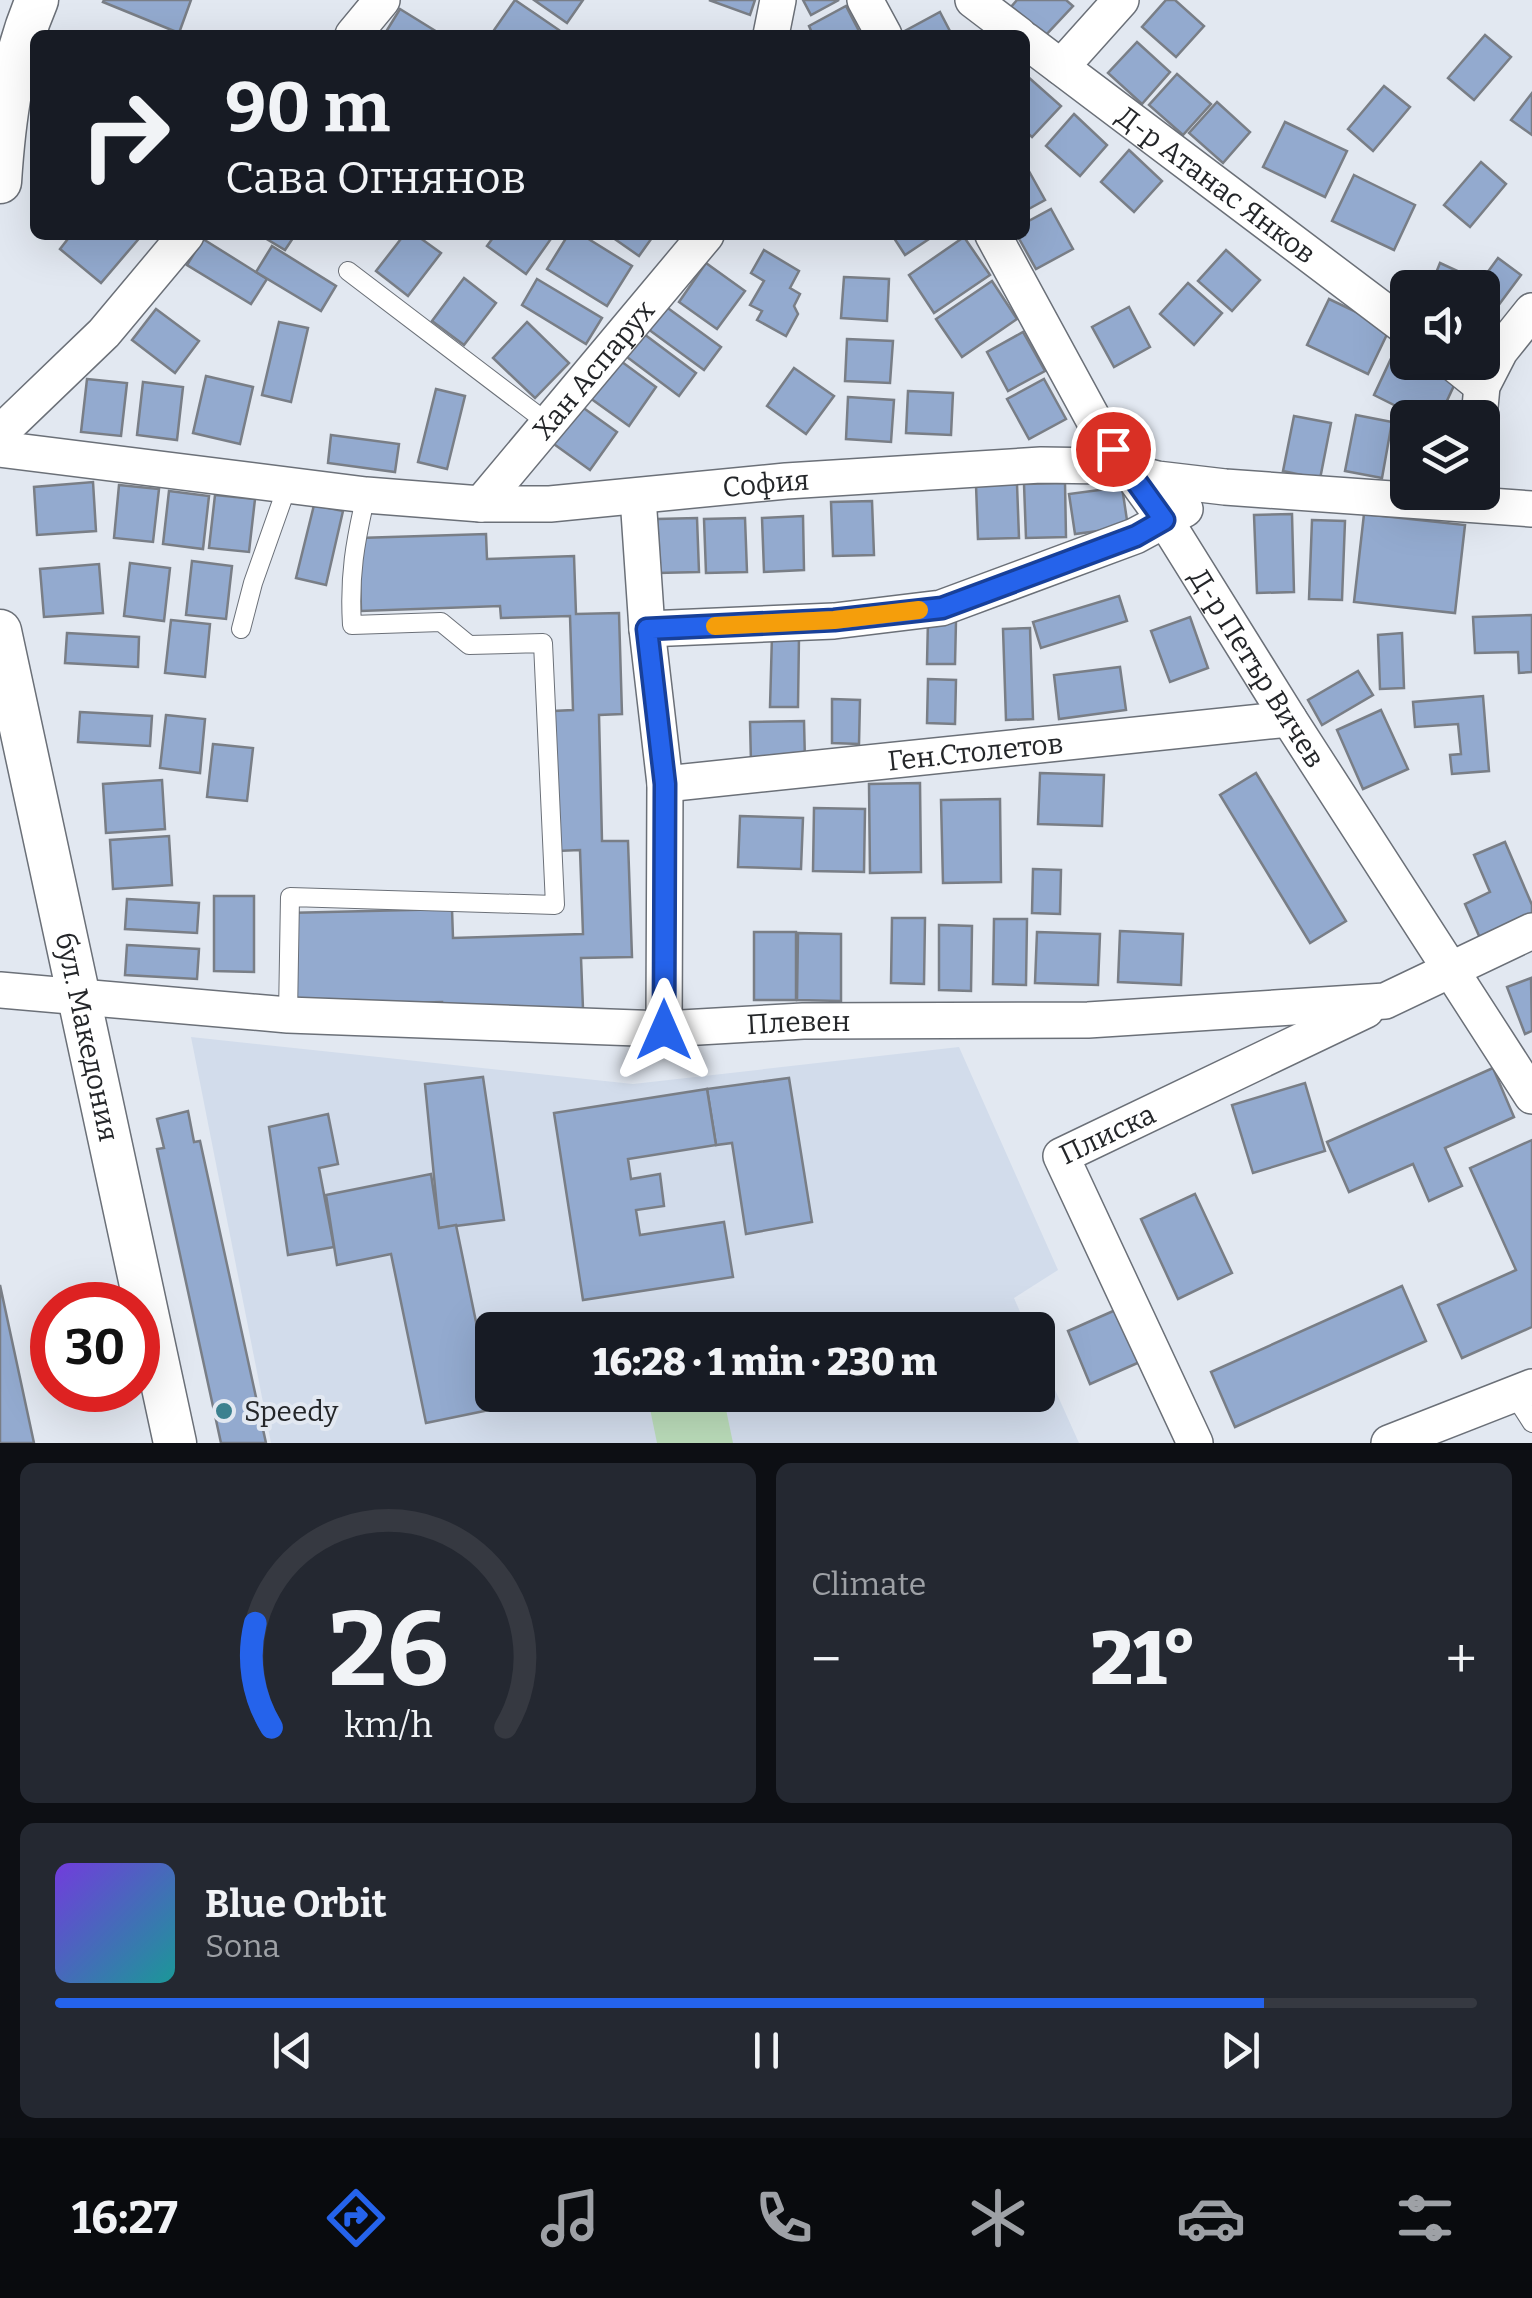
<!DOCTYPE html>
<meta charset="utf-8">
<style>
:root{--surface:#171b24;--page:#242831;--text:#f1f3f6;--muted:#9ea1a6;--line:#363941;--accent:#2563eb}
body{margin:0;font-family:Bitter,serif;background:var(--page);color:var(--text);height:100vh;display:flex;flex-direction:column;font-size:38px;white-space:nowrap}
*{box-sizing:border-box;margin:0}
p{font-size:32px;color:var(--muted)}
.icon{flex:none;width:55px;height:55px;fill:none;stroke:currentColor;stroke-width:2;stroke-linecap:round;stroke-linejoin:round}
.map{position:relative;height:1443px;overflow:hidden}
.side{display:flex;flex-direction:column;gap:20px;padding:20px;background:#0d0f14;flex:1}
.side>*{flex:none}
.hud{position:absolute;left:30px;top:30px;width:1000px;height:210px;border-radius:15px;box-shadow:0 10px 40px #0002;background:#171b24;color:var(--text);overflow:hidden}
.fabs{position:absolute;left:1390px;top:270px;display:grid;gap:20px}
.fabs a{display:grid;place-items:center;width:110px;height:110px;border-radius:15px;background:var(--surface);box-shadow:0 10px 40px #0002;font-size:50px}
.speed{position:absolute;left:30px;top:1282px;display:flex;gap:20px;font-size:50px;font-weight:700;text-align:center}
.speed>*{display:grid;place-content:center;width:130px;height:130px;border-radius:50%;background:var(--surface);box-shadow:0 10px 40px #0002;line-height:1}
.speed .limit{border:15px solid #d22;background:#fff;color:#111}
.pin{position:absolute;display:grid;place-items:center;width:85px;height:85px;color:#fff;margin:-42px;border:5px solid #fff;border-radius:50%;box-shadow:0 2px 10px #0007}
.me{position:absolute;width:110px;margin:-55px;rotate:0deg;stroke-linejoin:round;filter:drop-shadow(0 0 8px #0008)}
.turn{display:flex;align-items:center;gap:35px;height:210px;padding:0 30px;font-size:45px}
.turn .icon{width:130px;height:130px;stroke-width:2.5}
.turn b{display:block;font-size:70px;line-height:85px}
.big{font-size:75px;font-weight:800;line-height:1.1}
.side .widget{flex:1;display:flex;flex-direction:column;justify-content:center;gap:15px;min-width:0;padding:0 35px;border-radius:15px;background:var(--page)}
.side .dial{align-items:center;gap:0}
.dial svg{height:260px;overflow:visible;fill:none;stroke:var(--line);stroke-width:7;stroke-linecap:round;text-anchor:middle}
.dial text{fill:var(--text);stroke:none}
.song{display:flex;align-items:center;gap:30px}
.cover{width:120px;height:120px;border-radius:15px;background:linear-gradient(135deg,hsl(260 70% 55%),hsl(180 70% 35%))}
.played{height:10px;border-radius:5px;background:linear-gradient(90deg,var(--accent) 85%,var(--line) 85%)}
.keys{display:flex;justify-content:space-around;direction:ltr}
.heat{display:flex;justify-content:space-between;align-items:center;font-size:55px;direction:ltr}
.side .tiles{flex:1;display:grid;gap:20px;grid-template-columns:1fr 1fr}
.widget:last-child{grid-column:span 2}
.trip{position:absolute;left:475px;top:1312px;width:580px;height:100px;border-radius:15px;background:var(--surface);box-shadow:0 10px 40px #0002;font-weight:800;line-height:100px;text-align:center}
.menu{display:flex;height:160px;justify-content:space-around;align-items:center;background:#090b0e;color:var(--muted)}
.menu .icon{width:70px;height:70px}
.menu .selected{color:var(--accent)}
.menu b{font-size:45px;color:var(--text)}
.map>svg:first-child{display:block}
.built{fill:#d2dceb}
.green{fill:#badbb9}
.building{fill:#93aacf;stroke:#797e86;stroke-width:2.5}
.lines{fill:none;stroke-linecap:round;stroke-linejoin:round}
.service-casing{stroke:#6b7078;stroke-width:20}
.minor-casing{stroke:#6b7078;stroke-width:38}
.tertiary-casing{stroke:#6b7078;stroke-width:45}
.service{stroke:#fff;stroke-width:18}
.minor{stroke:#fff;stroke-width:35}
.tertiary{stroke:#fff;stroke-width:42}
.route-casing{stroke:#184099;stroke-width:25}
.route{stroke:#2563eb;stroke-width:18}
.slow{stroke:#f59e0b;stroke-width:18}
.poi-dot{fill:#3c818f;stroke:#e2e8f1;stroke-width:4}
.labels{text-anchor:middle;dominant-baseline:central;stroke-width:8;stroke-linejoin:round;paint-order:stroke}
.street-label{font-size:28px;fill:#242629;stroke:#e2e8f1}
.poi-label{font-size:28px;fill:#242629;stroke:#e2e8f1;text-anchor:start}
</style>
<div class="map">
<svg width="1532" height="1443" viewBox="0 0 1532 1443">
<rect width="100%" height="100%" fill="#e2e8f1"/>
<polygon class="built" points="191,1037 633,1084 959,1047 1058,1270 1014,1298 1028,1330 492,1330 492,1395 1038,1395 1038,1352 1079,1443 271,1443"/>
<polygon class="green" points="668,1395 723,1395 733,1443 657,1443 648,1399"/>
<g class="building">
<polygon points="104,0 191,0 179,33 103,2"/>
<polygon points="515,0 559,30 556,35 492,33"/>
<polygon points="534,0 583,0 567,23"/>
<polygon points="709,0 755,0 750,15"/>
<polygon points="803,0 839,0 811,15"/>
<polygon points="1017,0 1066,0 1073,6 1044,37 1011,7"/>
<polygon points="1166,0 1175,0 1204,26 1176,57 1142,27"/>
<polygon points="846,6 861,35 813,35 809,26"/>
<polygon points="400,9 442,35 384,35"/>
<polygon points="940,12 952,35 905,35 903,32"/>
<polygon points="1485,35 1511,57 1474,100 1448,78"/>
<polygon points="1137,42 1170,72 1142,104 1108,73"/>
<polygon points="1177,74 1211,104 1183,135 1149,105"/>
<polygon points="1027,76 1061,106 1032,137 1025,131"/>
<polygon points="1384,86 1410,107 1373,151 1348,129"/>
<polygon points="1532,93 1532,135 1511,120"/>
<polygon points="1217,102 1250,132 1223,163 1189,133"/>
<polygon points="1074,114 1107,145 1080,176 1046,146"/>
<polygon points="1285,122 1347,151 1325,197 1263,167"/>
<polygon points="1129,150 1162,181 1134,212 1101,182"/>
<polygon points="1481,162 1506,184 1470,227 1444,205"/>
<polygon points="1025,164 1045,200 1025,211"/>
<polygon points="1354,175 1415,205 1394,250 1332,221"/>
<polygon points="1051,209 1073,249 1036,269 1017,235 1025,235 1025,223"/>
<polygon points="71,235 142,235 101,283 60,249"/>
<polygon points="260,235 295,235 285,250"/>
<polygon points="404,235 416,235 441,253 408,296 376,271"/>
<polygon points="495,235 552,235 553,236 526,274 487,246"/>
<polygon points="568,235 582,235 632,266 607,306 547,269"/>
<polygon points="609,235 654,235 639,256"/>
<polygon points="892,235 935,235 905,255"/>
<polygon points="964,237 990,275 934,313 909,275"/>
<polygon points="203,239 267,279 251,304 187,265"/>
<polygon points="272,246 336,286 321,311 256,272"/>
<polygon points="764,250 799,271 790,288 800,294 794,306 798,314 786,336 757,320 762,311 750,305 764,281 751,273"/>
<polygon points="1226,250 1260,280 1232,311 1198,281"/>
<polygon points="1498,258 1521,275 1492,314 1482,307 1482,288 1476,288"/>
<polygon points="706,263 745,291 717,329 679,302"/>
<polygon points="1440,263 1466,275 1461,288 1430,288"/>
<polygon points="844,277 889,279 887,321 841,318"/>
<polygon points="464,278 496,303 464,345 432,321"/>
<polygon points="537,279 602,318 586,344 522,305"/>
<polygon points="992,281 1017,319 962,357 936,319"/>
<polygon points="1188,283 1222,313 1194,345 1160,314"/>
<polygon points="1329,299 1390,328 1368,374 1307,345"/>
<polygon points="665,306 721,347 704,370 648,329"/>
<polygon points="1129,307 1150,347 1114,367 1092,327"/>
<polygon points="156,309 199,341 175,373 132,340"/>
<polygon points="279,322 308,328 291,402 262,395"/>
<polygon points="527,322 569,363 535,398 493,358"/>
<polygon points="640,331 696,373 679,396 623,354"/>
<polygon points="1023,332 1045,371 1008,391 987,352"/>
<polygon points="847,339 893,341 890,383 845,381"/>
<polygon points="1395,350 1408,356 1408,362 1422,362 1457,379 1439,418 1420,418 1374,395"/>
<polygon points="618,359 656,387 629,426 590,398"/>
<polygon points="794,368 834,396 806,434 767,406"/>
<polygon points="206,376 253,387 240,444 193,433"/>
<polygon points="87,379 127,383 121,436 81,432"/>
<polygon points="1044,379 1066,419 1029,439 1007,399"/>
<polygon points="143,382 183,387 177,440 137,435"/>
<polygon points="436,389 465,396 447,469 418,462"/>
<polygon points="908,391 953,393 951,435 906,433"/>
<polygon points="848,397 894,400 891,442 846,439"/>
<polygon points="578,404 617,432 590,470 551,442"/>
<polygon points="1356,415 1392,422 1382,478 1345,471"/>
<polygon points="1294,416 1331,423 1320,479 1283,471"/>
<polygon points="1407,430 1408,430 1408,479 1395,476"/>
<polygon points="331,435 399,444 395,472 328,463"/>
<polygon points="93,482 96,531 37,535 34,487"/>
<polygon points="1065,483 1066,537 1026,538 1024,484"/>
<polygon points="1017,484 1019,538 978,539 976,485"/>
<polygon points="119,485 159,489 153,542 114,538"/>
<polygon points="1122,487 1128,527 1075,534 1069,494"/>
<polygon points="169,491 209,496 203,549 163,544"/>
<polygon points="215,495 255,499 249,552 209,548"/>
<polygon points="872,501 874,555 833,556 831,502"/>
<polygon points="314,505 343,511 326,585 296,578"/>
<polygon points="1292,514 1294,592 1257,593 1254,515"/>
<polygon points="1364,514 1465,525 1455,613 1354,602"/>
<polygon points="803,516 804,570 764,572 762,518"/>
<polygon points="697,518 699,572 658,573 657,519"/>
<polygon points="745,518 747,572 706,573 704,519"/>
<polygon points="1312,520 1345,521 1342,600 1309,599"/>
<polygon points="486,534 487,559 574,556 576,614 619,613 622,714 599,715 602,841 628,841 632,957 581,958 583,1009 442,1013 442,1002 288,1006 286,913 452,909 453,938 583,934 580,850 557,851 553,711 573,710 570,616 501,618 500,606 361,611 359,538"/>
<polygon points="192,561 232,566 226,619 186,615"/>
<polygon points="130,563 170,568 164,621 124,616"/>
<polygon points="99,564 103,613 44,617 40,569"/>
<polygon points="1119,596 1127,621 1041,648 1033,622"/>
<polygon points="1532,615 1532,672 1519,673 1518,652 1475,653 1473,617"/>
<polygon points="1190,617 1208,668 1170,682 1151,631"/>
<polygon points="171,620 210,624 205,677 165,673"/>
<polygon points="928,620 956,621 955,664 927,664"/>
<polygon points="1030,628 1033,719 1006,720 1003,629"/>
<polygon points="67,633 139,637 138,667 65,663"/>
<polygon points="1402,633 1404,688 1380,689 1378,635"/>
<polygon points="772,635 799,636 798,707 770,707"/>
<polygon points="1120,667 1126,710 1059,719 1054,675"/>
<polygon points="1358,671 1373,695 1322,725 1308,700"/>
<polygon points="928,679 956,680 955,724 927,723"/>
<polygon points="1483,696 1489,771 1452,774 1450,755 1461,754 1458,724 1415,727 1413,702"/>
<polygon points="832,699 860,700 859,744 832,743"/>
<polygon points="1381,710 1408,769 1363,789 1337,730"/>
<polygon points="80,712 152,716 150,746 78,742"/>
<polygon points="166,715 205,719 200,773 160,768"/>
<polygon points="804,721 805,762 751,762 750,722"/>
<polygon points="213,744 253,748 247,801 207,797"/>
<polygon points="1040,773 1104,775 1102,826 1038,824"/>
<polygon points="1256,773 1346,921 1310,943 1220,795"/>
<polygon points="162,780 165,829 106,833 103,784"/>
<polygon points="920,783 921,872 870,873 869,784"/>
<polygon points="1000,799 1001,882 943,883 941,800"/>
<polygon points="814,808 865,809 864,872 813,871"/>
<polygon points="740,816 803,818 801,869 738,867"/>
<polygon points="169,836 172,885 113,889 110,840"/>
<polygon points="1505,842 1532,905 1532,926 1484,947 1465,904 1490,892 1474,855"/>
<polygon points="1033,869 1061,870 1060,914 1032,913"/>
<polygon points="214,896 254,896 254,972 214,971"/>
<polygon points="127,899 199,903 197,933 125,929"/>
<polygon points="892,918 925,918 924,984 891,983"/>
<polygon points="994,919 1027,919 1026,985 993,984"/>
<polygon points="939,925 972,926 971,991 939,990"/>
<polygon points="1120,931 1183,934 1181,985 1118,982"/>
<rect x="754" y="932" width="42" height="68"/>
<polygon points="1037,932 1100,934 1098,985 1035,983"/>
<polygon points="798,933 841,934 841,1001 797,1000"/>
<polygon points="127,945 199,949 197,979 125,975"/>
<polygon points="1531,978 1532,1031 1525,1034 1507,987"/>
<polygon points="1493,1068 1514,1117 1445,1148 1462,1186 1429,1201 1413,1164 1349,1192 1327,1142"/>
<polygon points="483,1077 504,1220 439,1228 425,1084"/>
<polygon points="789,1078 812,1222 746,1234 732,1143 716,1145 707,1089"/>
<polygon points="1305,1083 1325,1151 1253,1173 1232,1105"/>
<polygon points="707,1089 716,1145 628,1159 631,1179 660,1174 664,1206 636,1210 640,1235 724,1222 733,1277 583,1300 554,1113"/>
<polygon points="188,1111 194,1142 200,1141 266,1443 221,1443 157,1149 164,1148 157,1119"/>
<polygon points="328,1114 338,1164 319,1168 334,1247 288,1255 269,1127"/>
<polygon points="1532,1140 1532,1327 1462,1358 1438,1305 1516,1270 1470,1168"/>
<polygon points="431,1174 439,1228 456,1225 494,1409 426,1423 391,1254 337,1265 326,1195"/>
<polygon points="1195,1194 1232,1273 1178,1299 1141,1219"/>
<polygon points="0,1285 34,1443 0,1443"/>
<polygon points="1402,1286 1426,1341 1235,1427 1211,1372"/>
<polygon points="1120,1308 1142,1361 1090,1384 1068,1331"/>
</g>
<g class="lines">
<defs>
<g id="service">
<polyline points="348,271 549,424"/>
<polyline points="241,629 253,583 288,484"/>
<path d="M288 1015 290 897 555 905 543 643 469 645 441 622 352 625C349 576 355 542 366 495"/>
<polyline points="1514,1395 1532,1423"/>
</g>
<g id="minor">
<polyline points="865,0 884,35"/>
<polyline points="973,0 1019,35"/>
<polyline points="353,35 382,0"/>
<polyline points="771,35 778,0"/>
<path id="s1" d="M1025 40 1408 329"/>
<polyline points="1061,67 1121,0"/>
<path id="s2" d="M993 235 1097 426 1165 520 1289 719 1532 1096"/>
<polyline points="1452,362 1482,386"/>
<polyline points="1479,418 1482,386 1500,351 1532,311"/>
<polyline points="0,433 104,333 186,235"/>
<path id="s3" d="M0 449 366 495 481 504H550L786 481 1041 465 1106 466 1157 479 1225 487 1532 509"/>
<polyline points="638,497 647,629 665,784 664,1029"/>
<path id="s4" d="M481 504 706 235"/>
<polyline points="647,629 834,621 941,608 1135,536 1185,509"/>
<path id="s5" d="M665 784 1289 719"/>
<path id="s6" d="M0 990 288 1015 664 1029 803 1021 1088 1020 1385 1001 1532 931"/>
<path id="s7" d="M1195 1443 1061 1156 1366 1010"/>
<polyline points="1389,1443 1532,1387"/>
</g>
<g id="tertiary">
<path d="M0 182C4 120 12 58 37 0"/>
<path id="s8" d="M0 631 175 1443"/>
</g>
</defs>
<use href="#service" class="service-casing"/>
<use href="#minor" class="minor-casing"/>
<use href="#tertiary" class="tertiary-casing"/>
<use href="#service" class="service"/>
<use href="#minor" class="minor"/>
<use href="#tertiary" class="tertiary"/>
</g>
<g class="lines">
<defs>
<polyline id="route" points="664,1030 665,784 647,629 834,620 942,608 1136,536 1164,520 1113,449"/>
</defs>
<use href="#route" class="route-casing"/>
<use href="#route" class="route"/>
<polyline class="slow" points="715,626 834,620 919,610"/>
</g>
<circle class="poi-dot" cx="224" cy="1411" r="10"/>
<g class="labels">
<g class="street-label">
<text stroke="none"><textPath href="#s1" startOffset="240">Д-р Атанас Янков</textPath></text>
<text stroke="none"><textPath href="#s4" startOffset="175">Хан Аспарух</textPath></text>
<text stroke="none"><textPath href="#s3" startOffset="770">София</textPath></text>
<text stroke="none"><textPath href="#s2" startOffset="508">Д-р Петър Вичев</textPath></text>
<text stroke="none"><textPath href="#s5" startOffset="312">Ген.Столетов</textPath></text>
<text stroke="none"><textPath href="#s6" startOffset="800">Плевен</textPath></text>
<text stroke="none"><textPath href="#s8" startOffset="415">бул. Македония</textPath></text>
<text stroke="none"><textPath href="#s7" startOffset="368">Плиска</textPath></text>
</g>
<g class="poi-label">
<text x="244" y="1411">Speedy</text>
</g>
</g>
</svg>
<div class="fabs">
<a><svg class="icon" aria-label="sound" viewBox="0 0 24 24"><path d="M4 9h4l5-4v14l-5-4H4zM17 9q2 3 0 6"/></svg></a>
<a><svg class="icon" aria-label="layers" viewBox="0 0 24 24"><path d="M12 4l9 5-9 5-9-5zM3 14l9 5 9-5"/></svg></a>
</div>
<div class="speed"><div class="limit">30</div></div>
<div class="pin" style="left:1113px;top:449px;background:#d93025"><svg class="icon" aria-label="arrive" viewBox="0 0 24 24"><path d="M6 21V4h12l-3 4 3 4H6"/></svg></div>
<svg class="me" style="left:664px;top:1030px" viewBox="-20 -20 40 40"><path d="M0-17L14 15 0 8-14 15z" fill="#2563eb" stroke="#fff" stroke-width="4"/></svg>
<div class="trip">16:28 · 1 min · 230 m</div>
<div class="hud">
<div class="turn"><svg class="icon" aria-label="right" viewBox="0 0 24 24"><path d="M7 20v-9h11M14 6l5 5-5 5"/></svg><div><b>90 m</b>Сава Огнянов</div></div>
</div>
</div>
<section class="side">
<div class="tiles">
<div class="widget dial"><svg viewBox="0 0 100 80">
<path d="M14 69A42 42 0 1 1 86 69"/>
<path d="M14 69A42 42 0 0 1 9 37" stroke="#2563eb"/>
<text x="50" y="56" font-size="32" font-weight="700">26</text>
<text x="50" y="72" font-size="11">km/h</text>
</svg></div>
<div class="widget"><p>Climate</p>
<div class="heat"><a>−</a><b class="big">21°</b><a>+</a></div>
</div>
<div class="widget">
<div class="song"><i class="cover"></i><div><b>Blue Orbit</b><p>Sona</p></div></div>
<div class="played"></div>
<div class="keys"><svg class="icon" aria-label="previous" viewBox="0 0 24 24"><path d="M18 5L8 12l10 7zM5 5v14"/></svg><svg class="icon" aria-label="pause" viewBox="0 0 24 24"><path d="M8 5v14M16 5v14"/></svg><svg class="icon" aria-label="next" viewBox="0 0 24 24"><path d="M6 5l10 7-10 7zM19 5v14"/></svg></div>
</div>
</div>
</section>
<nav class="menu">
<b>16:27</b>
<svg class="icon selected" aria-label="directions" viewBox="0 0 24 24"><path d="M12 3l9 9-9 9-9-9zM9 14v-3h6M13 9l2 2-2 2"/></svg>
<svg class="icon" aria-label="music" viewBox="0 0 24 24"><path d="M9 18V5l10-2v13"/><circle cx="6" cy="18" r="3"/><circle cx="16" cy="16" r="3"/></svg>
<svg class="icon" aria-label="phone" viewBox="0 0 24 24"><path d="M5 4h4l2 5-3 2q2 4 5 5l2-3 5 2v4C11 20 4 13 5 4z"/></svg>
<svg class="icon" aria-label="climate" viewBox="0 0 24 24"><path d="M12 3v18M4 7l16 10M4 17L20 7"/></svg>
<svg class="icon" aria-label="car" viewBox="0 0 24 24"><path d="M5 17H2v-5l4-1 3-4h7l3 4 3 1v5h-3M9 17h6M6 11h13"/><circle cx="7" cy="17" r="2"/><circle cx="17" cy="17" r="2"/></svg>
<svg class="icon" aria-label="filters" viewBox="0 0 24 24"><path d="M4 7h16M4 17h16"/><circle cx="9" cy="7" r="2"/><circle cx="15" cy="17" r="2"/></svg>
</nav>
